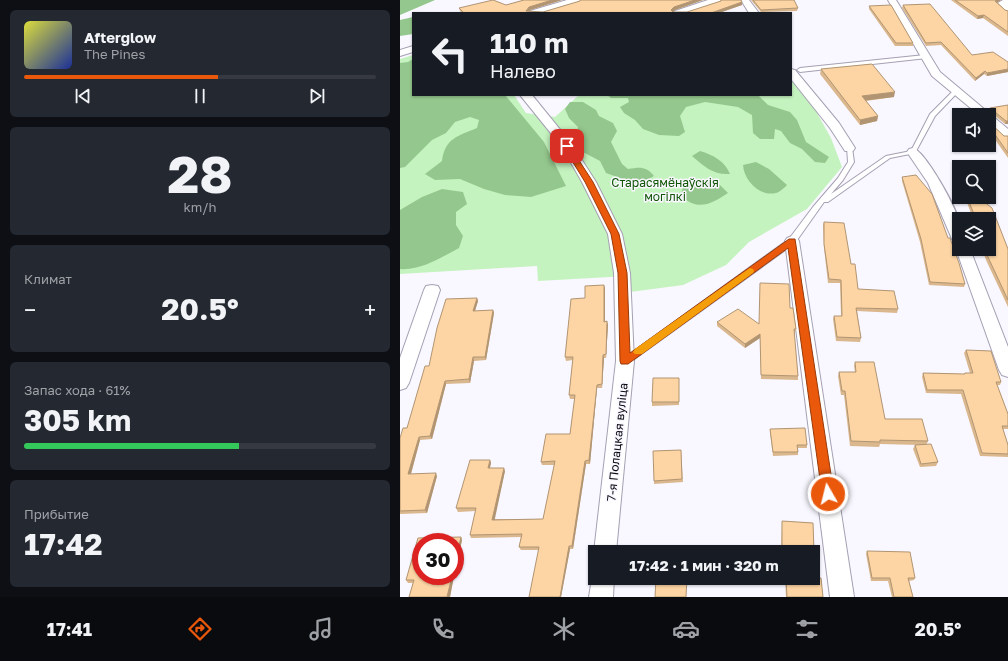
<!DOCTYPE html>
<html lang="ru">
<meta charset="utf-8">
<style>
:root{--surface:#171b24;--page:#242831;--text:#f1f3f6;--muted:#9ea1a6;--line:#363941;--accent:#ea580c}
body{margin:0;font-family:"Golos Text",sans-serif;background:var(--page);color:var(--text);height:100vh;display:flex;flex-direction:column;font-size:15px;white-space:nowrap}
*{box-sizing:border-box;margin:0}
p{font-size:13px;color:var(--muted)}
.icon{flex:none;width:22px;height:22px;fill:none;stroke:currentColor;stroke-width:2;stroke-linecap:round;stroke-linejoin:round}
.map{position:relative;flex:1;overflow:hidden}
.sheet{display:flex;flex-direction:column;gap:10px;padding:10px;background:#0d0f14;width:400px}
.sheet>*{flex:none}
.hud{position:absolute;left:12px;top:12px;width:380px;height:84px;border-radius:0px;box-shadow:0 1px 3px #0004;background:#171b24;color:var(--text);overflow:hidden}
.buttons{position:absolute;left:552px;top:108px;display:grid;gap:8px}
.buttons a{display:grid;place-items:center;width:44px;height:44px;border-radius:0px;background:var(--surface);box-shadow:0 1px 3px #0004;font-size:20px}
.speed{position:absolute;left:12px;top:533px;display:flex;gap:8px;font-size:20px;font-weight:700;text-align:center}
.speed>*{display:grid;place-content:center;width:52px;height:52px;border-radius:50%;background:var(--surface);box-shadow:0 1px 3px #0004;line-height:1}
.speed .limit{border:6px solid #d22;background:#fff;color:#111}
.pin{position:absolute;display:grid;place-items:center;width:34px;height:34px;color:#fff;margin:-17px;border-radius:8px;box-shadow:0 2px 6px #0006}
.me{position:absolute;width:44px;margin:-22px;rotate:352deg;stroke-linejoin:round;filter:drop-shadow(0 0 3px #0008)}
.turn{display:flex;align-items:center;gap:14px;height:84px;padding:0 12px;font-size:18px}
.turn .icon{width:52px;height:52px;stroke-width:2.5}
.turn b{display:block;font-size:28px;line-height:34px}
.big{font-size:30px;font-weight:700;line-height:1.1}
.sheet .tile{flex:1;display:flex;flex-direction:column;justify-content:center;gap:6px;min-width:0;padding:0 14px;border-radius:6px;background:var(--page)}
.sheet .dial{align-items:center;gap:0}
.dial b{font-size:52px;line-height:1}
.song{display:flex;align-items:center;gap:12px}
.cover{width:48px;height:48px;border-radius:6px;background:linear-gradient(135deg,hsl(60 70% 55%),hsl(230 70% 35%))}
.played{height:4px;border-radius:2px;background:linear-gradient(90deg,var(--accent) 55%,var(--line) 55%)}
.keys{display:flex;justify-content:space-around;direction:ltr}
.heat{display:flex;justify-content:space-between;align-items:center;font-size:22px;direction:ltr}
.charge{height:6px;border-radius:3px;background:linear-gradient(90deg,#34c759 61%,var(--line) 0)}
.trip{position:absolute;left:188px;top:545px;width:232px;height:40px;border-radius:0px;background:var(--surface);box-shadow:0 1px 3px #0004;font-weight:700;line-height:40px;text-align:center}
.menu{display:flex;height:64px;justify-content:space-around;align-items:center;background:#090b0e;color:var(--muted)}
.menu .icon{width:28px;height:28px}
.menu .current{color:var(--accent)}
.menu b{font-size:18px;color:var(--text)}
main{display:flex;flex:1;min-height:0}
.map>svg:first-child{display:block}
.green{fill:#c5f3bf}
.forest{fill:#94c78d}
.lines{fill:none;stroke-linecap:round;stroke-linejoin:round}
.service-casing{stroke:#a5a0b3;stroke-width:2}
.minor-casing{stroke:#a5a0b3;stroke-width:2}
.service{fill:#fff;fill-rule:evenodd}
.minor{fill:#fff;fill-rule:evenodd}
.wall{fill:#dab78d}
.shaded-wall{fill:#b19573}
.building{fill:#fdd5a4;stroke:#b19573}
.route{fill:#ea580c;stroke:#983908}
.slow{fill:#f59e0b}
.labels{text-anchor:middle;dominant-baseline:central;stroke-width:3;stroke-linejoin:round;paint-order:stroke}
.park-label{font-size:12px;fill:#105606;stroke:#f9f7ff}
.street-label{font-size:12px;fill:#0d0b11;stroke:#f9f7ff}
</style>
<main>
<section class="sheet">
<div class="tile">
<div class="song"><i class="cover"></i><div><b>Afterglow</b><p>The Pines</p></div></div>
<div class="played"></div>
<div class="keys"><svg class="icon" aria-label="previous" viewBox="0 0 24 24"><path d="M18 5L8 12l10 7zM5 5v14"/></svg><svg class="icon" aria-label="pause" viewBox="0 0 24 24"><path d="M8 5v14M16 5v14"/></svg><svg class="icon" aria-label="next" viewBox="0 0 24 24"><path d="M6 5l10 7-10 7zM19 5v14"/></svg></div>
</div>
<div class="tile dial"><b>28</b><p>km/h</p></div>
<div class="tile"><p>Климат</p>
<div class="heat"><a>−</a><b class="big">20.5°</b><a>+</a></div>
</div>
<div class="tile"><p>Запас хода · 61%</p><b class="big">305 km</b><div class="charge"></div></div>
<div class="tile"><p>Прибытие</p><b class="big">17:42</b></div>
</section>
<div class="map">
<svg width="608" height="597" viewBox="0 0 608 597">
<rect width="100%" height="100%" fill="#f9f7ff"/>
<polygon class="green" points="13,55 13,95 114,95 126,113 155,117 179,95 391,95 391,74 408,97 431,138 442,167 407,209 349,242 326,265 283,285 230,292 228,276 138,281 137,266 0,274 0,59"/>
<g class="forest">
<polygon points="0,0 35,0 0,15"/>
<polygon points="13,17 13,34 0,36 0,20"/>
<path d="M13 59V95H105L144 142 166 186 131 197 105 195 84 189 60 179 35 180 25 174 42 161C45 138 58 136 77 128L79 120 70 117 55 122 46 133 32 140 5 167 0 168V63L8 62Z"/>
<polygon points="207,95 358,95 368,105 390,112 397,120 406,142 429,157 425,163 415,162 402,149 390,143 381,131 375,129 374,139 360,139 353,133 352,115 338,107 305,102 286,107 280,116 285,132 279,136 259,135 243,129 235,120 224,113 220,107 229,102 228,98 211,98"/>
<path d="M170 102H183L196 110 199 116 213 123 217 131 211 142 222 164 228 169C240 167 246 166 254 176 237 187 224 179 206 173L200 161 181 151 177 134 178 127 169 118 165 109Z"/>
<path d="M300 151C313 155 325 161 330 174 313 175 305 167 292 156Z"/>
<path d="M356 162 369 169 387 185C384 188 380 192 376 193 360 197 344 181 343 165Z"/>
<path d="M297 181 317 182 328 193C312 204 296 212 281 195L283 187Z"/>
<path d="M42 189 63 192 67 204 56 212V225L63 236 59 248C42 257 20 271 0 269V210L22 197Z"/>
</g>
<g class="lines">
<defs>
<g id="service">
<polygon points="525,55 527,56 527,58 400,72 397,70 400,68"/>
<polygon points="554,90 559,91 535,116 515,153 490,158 428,202 424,202 395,243 229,363 223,363 222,361 223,359 389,239 413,207 438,178 448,162 447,147 449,146 452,148 454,162 443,180 431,194 486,156 511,151 530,114"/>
</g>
<g id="minor">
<polygon points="167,0 181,0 180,2 143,13 128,13 130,11"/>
<polygon points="308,0 321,0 320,2 287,13 273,13 275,11"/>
<polygon points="341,0 349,0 359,13 349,13"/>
<polygon points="488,0 496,0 540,72 608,129 608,139 604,138 589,124 589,115 579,115 532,76"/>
<polygon points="603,0 608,0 608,13 605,12 596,4"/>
<polygon points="13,46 13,52 0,56 0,50"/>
<polygon points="391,69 395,70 439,123 455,148 453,151 445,151 430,128 391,79"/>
<polygon points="120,95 132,95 171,143 196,182 222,234 230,273 234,361 216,552 195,552 195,554 194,552 216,361 214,273 208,234 182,182 162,147"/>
<path d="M513 148C525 151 557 208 559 222 560 228 559 237 559 244L554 242 552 239 528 183 507 152 509 149Z"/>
<polygon points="392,236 397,238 399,241 454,597 430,597 385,241 387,238"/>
<polygon points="559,245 559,249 570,249 608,347 608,377 602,375 599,370 556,249"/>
<polygon points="32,285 38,286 40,290 9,383 6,388 0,390 0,358 24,290 26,286"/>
<polygon points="195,570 195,578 214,578 213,597 189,597 192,578"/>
</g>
</defs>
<use href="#service" class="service-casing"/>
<use href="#minor" class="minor-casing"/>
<use href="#service" class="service"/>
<use href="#minor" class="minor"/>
</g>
<g class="wall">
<polygon points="124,0 162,0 130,10 129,11 143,12 180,1 180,0 303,0 275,10 273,12 287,12 342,2 342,5 319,13 62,13 60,11 59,8 106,5"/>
<polygon points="351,0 394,0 398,8 397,11 361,12"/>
<polygon points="551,0 601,0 597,2 605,10 608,11 608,36 583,18 577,19"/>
<polygon points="503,5 572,55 608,62 608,72 587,76 584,74 575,81 541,45 526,46 502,8"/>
<polygon points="469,6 513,43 513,46 495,46 469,9"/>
<polygon points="421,69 494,97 466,101 478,116 477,121 460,125 420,74"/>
<polygon points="608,105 608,124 605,124 589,111 590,108"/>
<polygon points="567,111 580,113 589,115 566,115"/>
<polygon points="589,122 604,136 608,136 608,158 589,131"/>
<polygon points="502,177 548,238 565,284 564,287 529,285 520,242 502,181"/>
<polygon points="565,197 578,197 608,249 608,307 586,260 582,249 589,249 589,219 573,219"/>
<polygon points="424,222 451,264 458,289 498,309 497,313 457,311 461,338 460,342 436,341 433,319 434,316 441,316 440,283 428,283 424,248 423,225"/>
<polygon points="205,288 205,322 208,325 206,358 204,358 202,388 197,388 190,464 186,464 173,549 170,549 161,597 129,597 139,550 121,550 119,547 121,537 71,538 70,535 76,511 58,512 56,508 90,460 91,463 90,468 105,471 94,519 143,519 155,465 142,465 141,462 170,434 175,399 170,399 169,395 173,360 166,361 165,357 185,298"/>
<polygon points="77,298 78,301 75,311 93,310 94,313 86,360 74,361 70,383 46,384 32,439 20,440 11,474 37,476 27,513 0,514 0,438 7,428"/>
<polygon points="390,308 396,329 395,333 394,333 398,376 398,380 361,379 360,338 345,348 317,326 317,322 359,324"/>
<polygon points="566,350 601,382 600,385 597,385 608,414 608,429 603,429 608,445 608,457 580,456 561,394 526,393 522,377 523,373 564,374 565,373 570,373 564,353"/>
<polygon points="455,362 485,419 528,441 526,445 538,462 536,466 520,467 513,449 515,445 520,445 480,444 479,447 450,446 444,395 441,395 438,376 439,372 455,372 454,366"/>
<polygon points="279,378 279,405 252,406 252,402"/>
<polygon points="370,429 407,445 407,448 397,448 398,452 398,455 373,456 370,432"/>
<polygon points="281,450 283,482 254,484 254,481"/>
<polygon points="382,521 413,523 415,578 421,578 423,597 386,597 385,578 413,578 413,552 381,552"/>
<polygon points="61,537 62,540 55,573 55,542 21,542 21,576 54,576 50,597 9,597 13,583 8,583 6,580 18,538"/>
<polygon points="467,551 515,578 514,580 509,581 513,597 492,597 488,581 471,581 466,554"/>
</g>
<g class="shaded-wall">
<polygon points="152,0 162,0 130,10 128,13 126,11 129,7"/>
<polygon points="295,0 303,0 275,10 272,13 271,10 274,7"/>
<polygon points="597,0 601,0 595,4 595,1"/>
<polygon points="342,2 342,5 319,13 311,13"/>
<polygon points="584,15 583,18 577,19 578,16"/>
<polygon points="608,69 608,72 587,76 587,73"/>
<polygon points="585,71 584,74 575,81 576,78"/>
<polygon points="495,92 494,97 461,101 462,96"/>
<polygon points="478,116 477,121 460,125 460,120"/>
<polygon points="606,121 608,121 608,124 605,124"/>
<polygon points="204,285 205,288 205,325 204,322"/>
<polygon points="77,298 78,301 74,314 73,311"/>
<polygon points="93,310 94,313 86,360 85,357"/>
<polygon points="207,321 208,325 206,358 206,354"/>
<polygon points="360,334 360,338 345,348 345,344"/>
<polygon points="203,355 204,358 202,388 202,384"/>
<polygon points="73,357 74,361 70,383 69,379"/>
<polygon points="45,381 46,384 32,439 30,436"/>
<polygon points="197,385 197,388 190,464 189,460"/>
<polygon points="19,437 20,440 10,477 8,474"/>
<polygon points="90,460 91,463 89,471 88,468"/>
<polygon points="185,461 186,464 173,549 172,546"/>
<polygon points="104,468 105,471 94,523 92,520"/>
<polygon points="36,473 37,476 27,513 25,510"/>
<polygon points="61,537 62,540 55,573 55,562"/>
<polygon points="169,546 170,549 161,597 160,597"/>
<polygon points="52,576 54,576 50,597 47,597"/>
</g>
<g class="building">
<polygon points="93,0 106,5 124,0 152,0 129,7 126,11 143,12 180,1 180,0 295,0 274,7 271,10 273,12 287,12 321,1 321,0 341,0 342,2 311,13 64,13 59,8"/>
<polygon points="353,0 394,0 398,8 361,10"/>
<polygon points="555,0 597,0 595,1 605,10 608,11 608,32 584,15 578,16"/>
<polygon points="530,4 572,55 593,52 608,62 608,69 587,73 585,71 576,78 541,42 526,43 503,5"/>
<polygon points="491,5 513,43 496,43 469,6"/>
<polygon points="472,64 495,92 462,96 478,116 460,120 421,69"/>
<polygon points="608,105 608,121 606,121 590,108"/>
<polygon points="575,110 580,113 588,113 589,115 570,115 567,111"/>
<polygon points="589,122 604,136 608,136 608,153 589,126"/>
<polygon points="516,175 532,194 548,238 550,238 559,263 565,284 530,282 521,239 502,177"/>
<polygon points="567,197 578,197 592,208 608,249 608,300 588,257 585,249 589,249 589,219 576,219"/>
<polygon points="424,222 444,223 451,264 455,264 458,289 494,291 498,309 456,308 461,338 437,337 434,316 442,316 441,280 429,279 424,244"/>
<polygon points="360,283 389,284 390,308 393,308 396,329 394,329 398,376 361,375 360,334 345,344 317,322 338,309 359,324"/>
<polygon points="204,285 204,322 207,321 206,354 203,355 202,384 197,385 189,460 185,461 172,546 169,546 160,597 129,597 139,547 119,547 122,534 70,535 76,508 56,508 70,460 90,460 88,468 104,468 92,520 143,519 155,461 141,462 146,434 170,434 175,395 169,395 173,357 165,357 171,299 185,298 185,286"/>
<polygon points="77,298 73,311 93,310 85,357 73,357 69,379 45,381 30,436 19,437 8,474 36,473 25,510 0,511 0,438 3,428 7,428 25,366 29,366 37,328 46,299"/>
<polygon points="566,350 591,351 601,382 596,382 608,414 608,426 602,426 608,445 608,454 582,453 563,390 527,390 523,373 565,374 565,373 573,373"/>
<polygon points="455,362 474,362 485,419 522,419 528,441 480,440 480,442 451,441 445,391 442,391 439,372 456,372"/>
<polygon points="253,378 279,378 279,402 252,402"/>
<polygon points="405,428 407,445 397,445 398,452 373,452 370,429"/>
<polygon points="531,444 538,462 521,464 515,445"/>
<polygon points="281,450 282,479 254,481 253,451"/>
<polygon points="382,521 413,523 415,578 421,578 423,597 387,597 386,578 413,578 413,552 382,552"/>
<polygon points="61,537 55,562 55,542 21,542 21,576 52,576 47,597 9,597 14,580 6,580 18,538"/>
<polygon points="467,551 510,552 515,578 508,578 513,597 494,597 490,578 472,578"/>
<polygon points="256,578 287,578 286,597 255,597"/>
</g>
<polygon class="route" points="167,144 169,145 193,182 219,234 227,273 230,353 389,239 395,239 434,494 432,497 428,499 424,497 422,494 388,248 228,364 221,364 220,361 218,273 211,234 185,182 163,146"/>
<polygon class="slow" points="350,268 353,269 354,271 353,273 242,354 235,354 233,352 235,349"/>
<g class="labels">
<g class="park-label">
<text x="265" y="182">Старасямёнаўскія<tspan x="265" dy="14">могілкі</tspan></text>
</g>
<g class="street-label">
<text transform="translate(217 442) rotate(-84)">7-я Полацкая вуліца</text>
</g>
</g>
</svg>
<div class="buttons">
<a><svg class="icon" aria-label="sound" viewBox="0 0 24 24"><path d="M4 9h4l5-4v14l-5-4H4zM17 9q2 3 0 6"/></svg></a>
<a><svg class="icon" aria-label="search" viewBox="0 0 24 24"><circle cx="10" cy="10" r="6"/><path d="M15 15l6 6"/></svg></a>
<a><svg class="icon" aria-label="layers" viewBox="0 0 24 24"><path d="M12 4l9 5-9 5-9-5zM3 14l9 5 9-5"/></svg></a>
</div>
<div class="speed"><div class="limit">30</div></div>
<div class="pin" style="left:167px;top:146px;background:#d93025"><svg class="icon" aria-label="arrive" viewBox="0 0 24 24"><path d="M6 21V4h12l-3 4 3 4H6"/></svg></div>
<svg class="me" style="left:428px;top:494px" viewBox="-20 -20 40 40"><circle r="17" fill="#ea580c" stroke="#fff" stroke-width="3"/><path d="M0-11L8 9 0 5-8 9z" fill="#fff"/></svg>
<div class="trip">17:42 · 1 мин · 320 m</div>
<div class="hud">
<div class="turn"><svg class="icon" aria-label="left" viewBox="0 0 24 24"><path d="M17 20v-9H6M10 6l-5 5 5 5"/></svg><div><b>110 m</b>Налево</div></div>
</div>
</div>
</main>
<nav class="menu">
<b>17:41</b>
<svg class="icon current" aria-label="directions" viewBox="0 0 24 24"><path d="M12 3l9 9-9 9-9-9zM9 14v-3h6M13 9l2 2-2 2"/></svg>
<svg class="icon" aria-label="music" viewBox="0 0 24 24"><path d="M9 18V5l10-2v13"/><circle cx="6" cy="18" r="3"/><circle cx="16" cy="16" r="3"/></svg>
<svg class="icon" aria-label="phone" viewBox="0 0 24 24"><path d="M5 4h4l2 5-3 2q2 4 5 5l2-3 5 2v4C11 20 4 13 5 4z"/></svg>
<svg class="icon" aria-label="climate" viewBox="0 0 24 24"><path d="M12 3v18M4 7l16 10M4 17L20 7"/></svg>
<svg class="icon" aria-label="car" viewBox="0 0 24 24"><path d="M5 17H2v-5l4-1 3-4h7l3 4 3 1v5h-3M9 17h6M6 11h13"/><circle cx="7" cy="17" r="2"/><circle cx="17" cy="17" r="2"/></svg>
<svg class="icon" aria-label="filters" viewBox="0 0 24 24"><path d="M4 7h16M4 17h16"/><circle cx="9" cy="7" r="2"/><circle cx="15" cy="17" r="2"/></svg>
<b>20.5°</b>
</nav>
